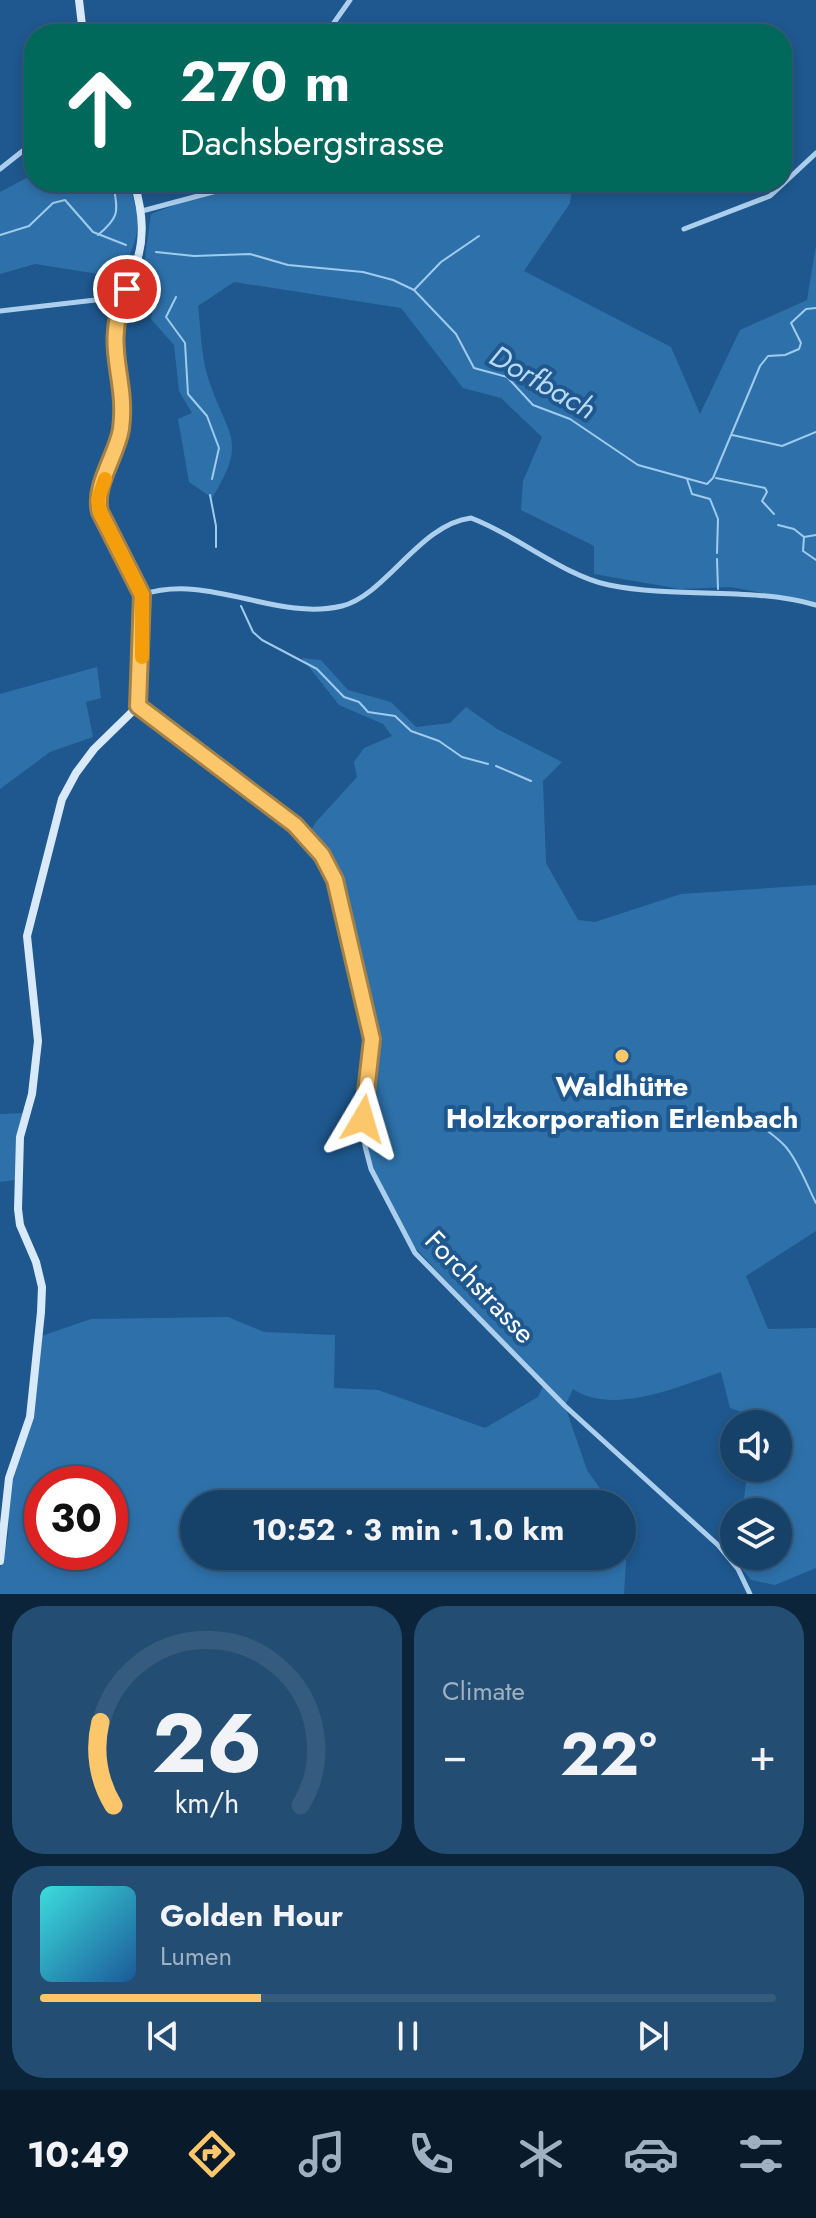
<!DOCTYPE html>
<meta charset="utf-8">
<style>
:root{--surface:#16426a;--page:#234d72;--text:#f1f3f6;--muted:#9eb0c1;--line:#355b7e;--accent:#fcc66b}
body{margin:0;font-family:Jost,sans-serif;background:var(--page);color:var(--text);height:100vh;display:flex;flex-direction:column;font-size:30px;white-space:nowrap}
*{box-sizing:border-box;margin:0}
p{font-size:26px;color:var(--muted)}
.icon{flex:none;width:44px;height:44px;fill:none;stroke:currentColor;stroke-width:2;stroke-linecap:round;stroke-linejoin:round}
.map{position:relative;height:1594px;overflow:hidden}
.drawer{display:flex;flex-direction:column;gap:12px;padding:12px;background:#0c243a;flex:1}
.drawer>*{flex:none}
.banner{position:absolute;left:24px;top:24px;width:768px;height:168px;border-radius:32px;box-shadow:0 4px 12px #0003,0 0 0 2px var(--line);background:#00695c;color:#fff;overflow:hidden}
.controls{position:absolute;left:720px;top:1410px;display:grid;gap:16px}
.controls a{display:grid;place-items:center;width:72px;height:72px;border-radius:50%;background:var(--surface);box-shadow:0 4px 12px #0003,0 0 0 2px var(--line);font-size:40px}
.speed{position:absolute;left:24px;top:1466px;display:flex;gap:16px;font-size:40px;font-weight:700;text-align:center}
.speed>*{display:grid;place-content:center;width:104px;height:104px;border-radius:50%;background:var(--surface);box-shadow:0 4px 12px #0003,0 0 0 2px var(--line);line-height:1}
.speed .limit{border:12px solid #d22;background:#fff;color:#111}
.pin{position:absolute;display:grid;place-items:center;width:68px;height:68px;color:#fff;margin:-34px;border:4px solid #fff;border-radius:50%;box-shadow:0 2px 8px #0007}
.me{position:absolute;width:88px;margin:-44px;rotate:7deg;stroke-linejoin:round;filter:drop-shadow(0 0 6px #0008)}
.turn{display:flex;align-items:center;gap:28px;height:168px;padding:0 24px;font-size:36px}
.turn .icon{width:104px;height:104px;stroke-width:2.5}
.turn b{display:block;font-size:56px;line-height:68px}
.big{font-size:60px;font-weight:700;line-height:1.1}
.drawer .card{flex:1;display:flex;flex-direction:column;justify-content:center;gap:12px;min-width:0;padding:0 28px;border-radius:32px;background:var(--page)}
.drawer .dial{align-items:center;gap:0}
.dial svg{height:208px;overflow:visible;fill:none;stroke:var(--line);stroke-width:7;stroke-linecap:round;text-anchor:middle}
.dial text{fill:var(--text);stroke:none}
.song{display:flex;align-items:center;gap:24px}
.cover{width:96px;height:96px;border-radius:12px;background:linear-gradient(135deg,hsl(180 70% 55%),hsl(210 70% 35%))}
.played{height:8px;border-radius:4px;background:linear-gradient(90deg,var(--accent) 30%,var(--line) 30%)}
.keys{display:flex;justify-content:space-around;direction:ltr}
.heat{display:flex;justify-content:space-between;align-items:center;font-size:44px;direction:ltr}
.drawer .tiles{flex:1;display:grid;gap:12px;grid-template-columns:1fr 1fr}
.card:last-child{grid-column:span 2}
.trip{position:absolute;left:180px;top:1490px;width:456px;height:80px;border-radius:40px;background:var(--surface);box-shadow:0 4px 12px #0003,0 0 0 2px var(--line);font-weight:700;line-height:80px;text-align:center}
.tab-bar{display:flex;height:128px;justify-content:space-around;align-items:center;background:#091a2a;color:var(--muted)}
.tab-bar .icon{width:56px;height:56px}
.tab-bar .on{color:var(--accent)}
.tab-bar b{font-size:36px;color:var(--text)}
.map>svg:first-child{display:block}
.green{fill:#2e71aa;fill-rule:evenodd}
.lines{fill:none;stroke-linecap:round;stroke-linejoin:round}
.stream{stroke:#9fcbee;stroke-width:2}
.street{stroke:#accfed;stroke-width:5}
.secondary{stroke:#d8eaf9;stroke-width:8}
.route-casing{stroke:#a48146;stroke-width:20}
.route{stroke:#fcc66b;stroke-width:14}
.slow{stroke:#f59e0b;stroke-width:14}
.poi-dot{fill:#fcc66b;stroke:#1e588e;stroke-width:3}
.labels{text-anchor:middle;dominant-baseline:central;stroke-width:8;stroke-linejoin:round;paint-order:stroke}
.poi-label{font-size:28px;font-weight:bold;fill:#fff;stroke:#1e588e}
.street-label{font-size:28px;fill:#fff;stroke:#1e588e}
.water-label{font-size:30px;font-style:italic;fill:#b8d9f4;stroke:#1e588e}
</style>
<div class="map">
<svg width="816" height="1594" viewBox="0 0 816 1594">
<rect width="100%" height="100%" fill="#1e588e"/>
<g class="green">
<path d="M34 174V182H128C143 224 140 239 118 277L35 264 0 274V192Z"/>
<path d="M262 182H573L570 203 524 271 671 347 700 414 740 330 807 300 816 246V603L731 587 680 589 594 574V546L521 510 523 481 542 437 501 398 463 388 401 308 234 282 198 306C201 330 201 358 209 381 228 437 248 440 212 498L189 482 178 419 192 413 179 391 174 345 151 319 158 286 143 271 151 214 183 202Z"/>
<path d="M302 658 321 660 348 690 391 702 416 727 450 723 466 707 497 729 562 762 543 781 546 863 578 920 595 922 681 894 816 885V1231L746 1276 768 1329 816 1328V1568L775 1585 751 1580 719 1540 734 1515V1556H778V1512H736L744 1498 748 1468H778V1424H753L754 1416 730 1408 721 1372C680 1386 613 1416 573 1389L565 1406 587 1470 611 1504H194V1556H622V1520L628 1528 624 1594H0V1569L8 1537 10 1489 34 1408 39 1337 91 1319 228 1317 264 1332 335 1335 334 1388 378 1390 485 1428 538 1397 544 1384 403 1235 371 1169 365 1146 366 1016 335 880 307 837 316 822 357 777 354 762 364 748 392 736 383 724 339 705ZM42 1484H110V1552H42Z"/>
<polygon points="97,667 101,698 86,702 93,737 50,752 0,789 0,694"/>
<polygon points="24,1113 15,1180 0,1182 0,1114"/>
</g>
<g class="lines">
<g class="stream">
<polyline points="283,34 287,29"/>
<polyline points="0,235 29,226 53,203 65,200 93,232 126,245"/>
<path d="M98 235C122 215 117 210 113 182"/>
<polyline points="156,252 194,256 250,254 288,265 363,272 393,280 414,290 456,334 474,368 507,377 533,405 570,419 638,465 707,484 713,478 760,366 768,356 785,355 799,349 801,343 791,323 806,309 816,308"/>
<polyline points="414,290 441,262 479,236"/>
<polyline points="176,297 166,317 185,343 188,394 207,416 219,448 212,479"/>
<polyline points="732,435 782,446 816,432"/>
<polyline points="716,478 765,488 767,492 762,501 774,514"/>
<polyline points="687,479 692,494 710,499 718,519 717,553"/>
<polyline points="210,495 216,526 216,547"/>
<polyline points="778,525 794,529 804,537 816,535"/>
<polyline points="804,537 803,551 816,560"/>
<polyline points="717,559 718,589"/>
<polyline points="241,606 253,632 262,640 317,669 344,697 359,702 368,712 395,716 411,731 439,741 462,757 488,764"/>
<polyline points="496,766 531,781"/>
<path d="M698 1111C732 1112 761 1121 785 1146 798 1160 807 1186 816 1203"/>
</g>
<g class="street">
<polyline points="326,34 350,0"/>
<polyline points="0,169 34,142"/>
<polyline points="142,211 250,182"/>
<polyline points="684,229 770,196 816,153"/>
<polyline points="0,311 104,299 120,303"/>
<path d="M142 595C208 572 276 622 342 606 386 595 420 524 471 518 517 535 562 575 609 585 678 599 748 586 816 605"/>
<polyline points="138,706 295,825 322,855 335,880 372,1039 363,1119 365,1146 371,1169 415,1253 565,1406 718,1545 738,1569 750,1594"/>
</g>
<g class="secondary">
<polyline points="79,0 83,34"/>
<path d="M0 1561 9 1478 30 1417 41 1312 42 1287 36 1262 20 1225 18 1209 20 1137 32 1094 38 1041 27 936 62 799 76 773 94 749 138 706 139 694 142 595 100 512C93 489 117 454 121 429 125 398 113 367 114 337 114 314 125 293 133 272 146 241 143 213 134 182"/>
</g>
</g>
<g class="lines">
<defs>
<path id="route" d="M127 289C101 349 128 374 121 429 117 455 93 486 100 512L142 595 138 706 295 825 322 855 335 880 372 1039 363 1119"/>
</defs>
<use href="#route" class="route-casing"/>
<use href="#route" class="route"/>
<polyline class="slow" points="105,479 98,499 100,512 142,595 142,657"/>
</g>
<circle class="poi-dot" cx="622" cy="1056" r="8"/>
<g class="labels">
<g class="poi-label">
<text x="622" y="1086">Waldhütte<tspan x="622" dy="32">Holzkorporation Erlenbach</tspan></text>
</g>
<g class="street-label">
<text transform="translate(480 1287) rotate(46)">Forchstrasse</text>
</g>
<g class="water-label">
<text transform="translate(543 382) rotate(30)">Dorfbach</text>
</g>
</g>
</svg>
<div class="controls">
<a><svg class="icon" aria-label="sound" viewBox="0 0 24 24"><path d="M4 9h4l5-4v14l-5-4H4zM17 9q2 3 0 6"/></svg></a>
<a><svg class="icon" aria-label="layers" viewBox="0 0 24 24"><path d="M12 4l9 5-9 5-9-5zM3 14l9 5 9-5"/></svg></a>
</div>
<div class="speed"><div class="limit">30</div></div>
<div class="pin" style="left:127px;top:289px;background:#d93025"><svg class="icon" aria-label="arrive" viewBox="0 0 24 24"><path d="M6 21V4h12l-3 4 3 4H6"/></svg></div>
<svg class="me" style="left:363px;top:1119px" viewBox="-20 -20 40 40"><path d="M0-17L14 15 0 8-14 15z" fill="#fcc66b" stroke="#fff" stroke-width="4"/></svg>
<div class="trip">10:52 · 3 min · 1.0 km</div>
<div class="banner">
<div class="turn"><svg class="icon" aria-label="ahead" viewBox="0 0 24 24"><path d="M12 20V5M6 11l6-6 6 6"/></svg><div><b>270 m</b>Dachsbergstrasse</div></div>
</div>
</div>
<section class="drawer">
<div class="tiles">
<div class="card dial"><svg viewBox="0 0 100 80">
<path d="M14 69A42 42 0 1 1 86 69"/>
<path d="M14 69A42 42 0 0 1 9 37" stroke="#fcc66b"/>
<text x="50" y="56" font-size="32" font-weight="700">26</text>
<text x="50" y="72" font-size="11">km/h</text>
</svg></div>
<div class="card"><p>Climate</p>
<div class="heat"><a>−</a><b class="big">22°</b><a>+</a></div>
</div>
<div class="card">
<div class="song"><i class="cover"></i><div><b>Golden Hour</b><p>Lumen</p></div></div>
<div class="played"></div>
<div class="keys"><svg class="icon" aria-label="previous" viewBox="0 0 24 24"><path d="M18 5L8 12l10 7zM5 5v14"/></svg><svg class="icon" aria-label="pause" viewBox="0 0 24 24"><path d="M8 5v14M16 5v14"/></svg><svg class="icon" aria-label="next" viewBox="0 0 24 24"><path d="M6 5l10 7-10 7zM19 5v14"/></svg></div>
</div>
</div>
</section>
<nav class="tab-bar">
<b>10:49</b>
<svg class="icon on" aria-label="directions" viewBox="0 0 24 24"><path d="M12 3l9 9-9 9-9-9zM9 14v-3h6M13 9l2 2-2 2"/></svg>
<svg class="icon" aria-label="music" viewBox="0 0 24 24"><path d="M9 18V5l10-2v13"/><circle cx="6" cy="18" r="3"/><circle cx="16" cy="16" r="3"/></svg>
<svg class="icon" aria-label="phone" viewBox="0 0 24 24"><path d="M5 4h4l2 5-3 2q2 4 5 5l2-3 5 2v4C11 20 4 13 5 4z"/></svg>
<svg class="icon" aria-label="climate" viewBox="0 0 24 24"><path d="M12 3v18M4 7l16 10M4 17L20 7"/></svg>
<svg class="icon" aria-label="car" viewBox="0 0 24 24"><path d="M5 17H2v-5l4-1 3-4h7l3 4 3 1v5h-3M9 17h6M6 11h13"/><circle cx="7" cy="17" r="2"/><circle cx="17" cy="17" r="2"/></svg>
<svg class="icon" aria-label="filters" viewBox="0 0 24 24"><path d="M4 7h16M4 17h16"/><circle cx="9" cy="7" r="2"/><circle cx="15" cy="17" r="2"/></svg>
</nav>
